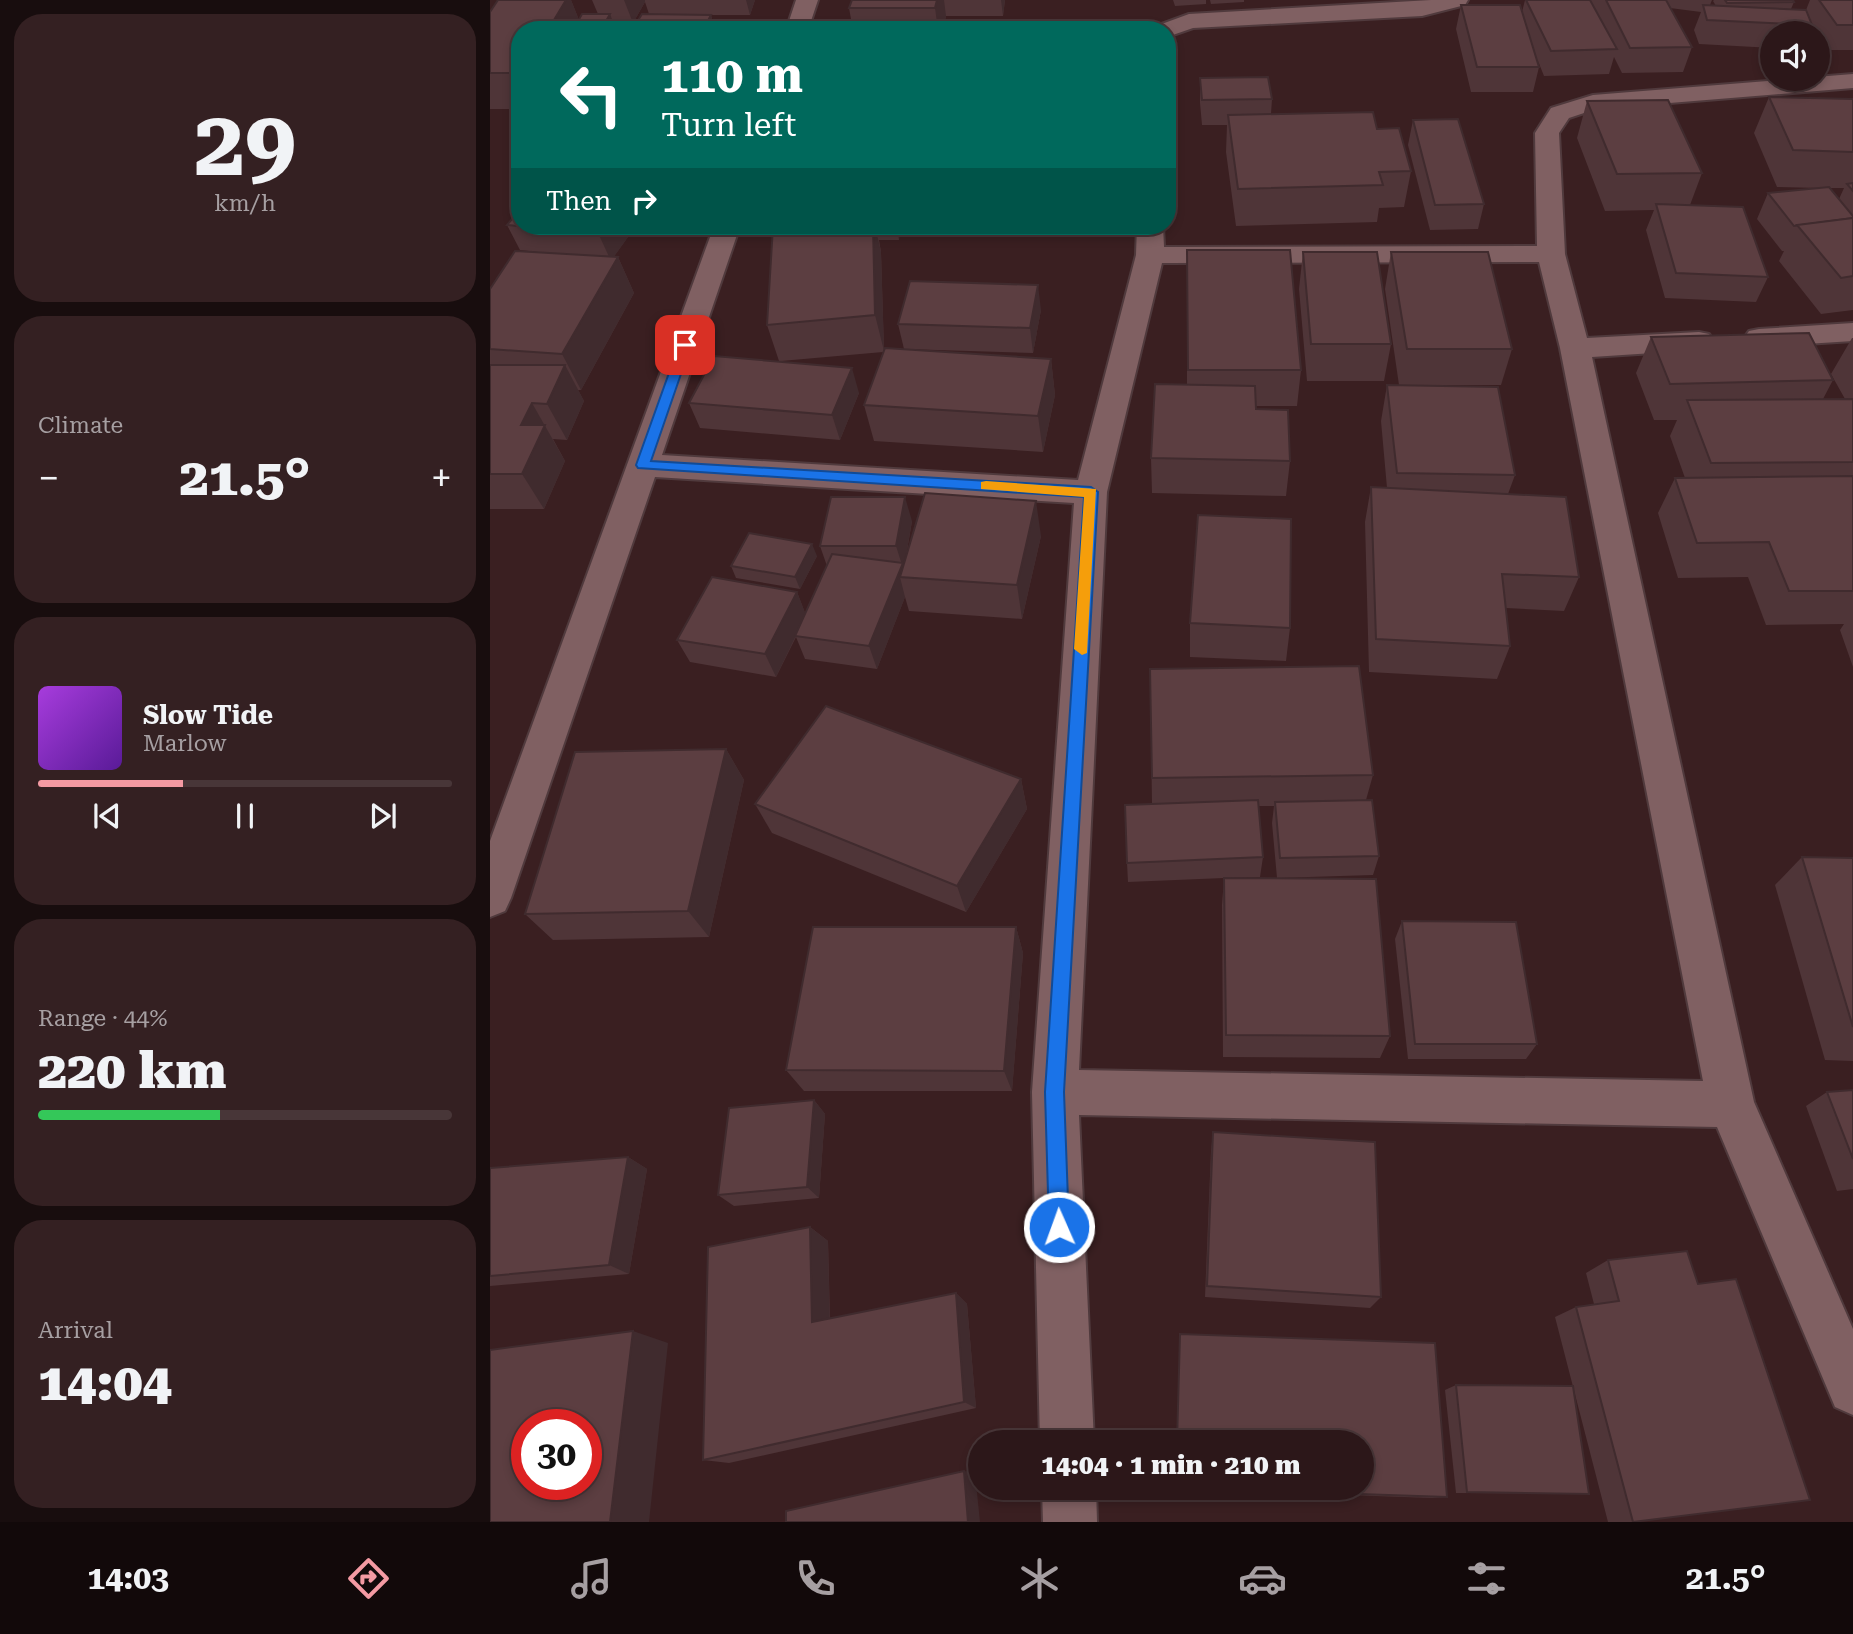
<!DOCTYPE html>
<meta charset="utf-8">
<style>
:root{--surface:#2c1719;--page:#342022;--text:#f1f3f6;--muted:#a69fa2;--line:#483638;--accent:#f49aa3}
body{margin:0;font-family:"Roboto Serif",serif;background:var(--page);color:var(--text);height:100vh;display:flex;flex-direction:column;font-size:26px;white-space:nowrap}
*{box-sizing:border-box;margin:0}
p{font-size:23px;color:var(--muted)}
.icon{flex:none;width:38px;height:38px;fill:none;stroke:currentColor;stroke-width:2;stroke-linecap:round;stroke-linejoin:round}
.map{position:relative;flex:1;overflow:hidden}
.details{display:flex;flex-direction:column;gap:14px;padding:14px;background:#180d0e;width:490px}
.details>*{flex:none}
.guide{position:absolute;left:21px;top:21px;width:665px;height:214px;border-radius:28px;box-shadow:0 4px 10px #0003,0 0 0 2px var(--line);background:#00695c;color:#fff;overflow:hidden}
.controls{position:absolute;left:1270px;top:21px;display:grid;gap:14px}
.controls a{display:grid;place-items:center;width:70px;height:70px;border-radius:50%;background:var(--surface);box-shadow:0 4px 10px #0003,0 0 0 2px var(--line);font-size:35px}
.speed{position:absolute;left:21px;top:1409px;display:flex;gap:14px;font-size:35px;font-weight:700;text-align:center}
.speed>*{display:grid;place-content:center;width:91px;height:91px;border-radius:50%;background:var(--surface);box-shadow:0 4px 10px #0003,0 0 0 2px var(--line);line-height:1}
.speed .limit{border:10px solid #d22;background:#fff;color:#111}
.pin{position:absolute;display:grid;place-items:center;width:60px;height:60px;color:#fff;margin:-30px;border-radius:14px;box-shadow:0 4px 10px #0006}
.me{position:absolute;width:77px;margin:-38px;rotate:358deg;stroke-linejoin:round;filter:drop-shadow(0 0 5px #0008)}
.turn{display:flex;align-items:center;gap:24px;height:147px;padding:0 35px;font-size:32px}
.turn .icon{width:91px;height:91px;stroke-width:2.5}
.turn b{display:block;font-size:49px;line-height:60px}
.then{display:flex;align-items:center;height:66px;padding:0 35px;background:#0003;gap:14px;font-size:26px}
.big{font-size:52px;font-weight:800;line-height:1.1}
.details .card{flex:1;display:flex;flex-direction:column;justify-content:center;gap:10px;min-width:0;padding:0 24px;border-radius:28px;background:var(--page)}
.details .dial{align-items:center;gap:0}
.dial b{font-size:91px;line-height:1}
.song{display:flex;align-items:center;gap:21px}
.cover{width:84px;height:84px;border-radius:10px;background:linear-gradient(135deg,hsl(280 70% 55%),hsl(270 70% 35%))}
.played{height:7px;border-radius:4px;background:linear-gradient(90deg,var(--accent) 35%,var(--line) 35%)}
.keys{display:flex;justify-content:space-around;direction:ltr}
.heat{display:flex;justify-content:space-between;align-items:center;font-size:38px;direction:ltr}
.charge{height:10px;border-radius:5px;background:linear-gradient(90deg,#34c759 44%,var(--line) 0)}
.trip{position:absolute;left:478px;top:1430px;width:406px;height:70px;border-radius:35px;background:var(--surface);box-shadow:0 4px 10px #0003,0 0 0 2px var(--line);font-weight:800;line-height:70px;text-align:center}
.menu{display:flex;height:112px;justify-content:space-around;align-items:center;background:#12090a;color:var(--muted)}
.menu .icon{width:49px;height:49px}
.menu .on{color:var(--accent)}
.menu b{font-size:32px;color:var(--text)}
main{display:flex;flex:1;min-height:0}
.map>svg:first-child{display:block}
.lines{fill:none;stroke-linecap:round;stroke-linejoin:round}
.minor-casing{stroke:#503a3d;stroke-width:4}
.minor{fill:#806062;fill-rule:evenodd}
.wall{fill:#4f3538;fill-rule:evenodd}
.shaded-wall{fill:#402b2e}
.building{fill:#5c3e41;stroke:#402b2e;stroke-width:2;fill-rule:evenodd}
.route{fill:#1a73e8;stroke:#114b97;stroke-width:2}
.slow{fill:#f59e0b}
</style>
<main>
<section class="details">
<div class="card dial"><b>29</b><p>km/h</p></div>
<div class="card"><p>Climate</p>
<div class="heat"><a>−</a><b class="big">21.5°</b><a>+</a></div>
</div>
<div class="card">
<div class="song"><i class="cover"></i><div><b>Slow Tide</b><p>Marlow</p></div></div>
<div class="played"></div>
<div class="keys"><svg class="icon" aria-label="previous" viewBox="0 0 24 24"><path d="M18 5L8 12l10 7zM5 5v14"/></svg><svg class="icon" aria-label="pause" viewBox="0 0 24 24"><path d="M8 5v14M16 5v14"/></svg><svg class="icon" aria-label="next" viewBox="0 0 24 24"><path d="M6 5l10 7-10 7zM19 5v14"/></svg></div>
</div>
<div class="card"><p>Range · 44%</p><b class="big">220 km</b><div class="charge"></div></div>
<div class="card"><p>Arrival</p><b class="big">14:04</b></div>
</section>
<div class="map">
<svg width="1363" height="1522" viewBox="0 0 1363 1522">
<rect width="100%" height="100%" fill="#3a1f21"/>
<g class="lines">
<defs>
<g id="minor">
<polygon points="306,0 328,0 318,30 296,30"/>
<polygon points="941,0 978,0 975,5 932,16 703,28 677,37 677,30 666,30 669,25 699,14"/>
<path d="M1363 74V88L1106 109 1079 118 1069 133 1075 254 1097 338 1209 332 1219 334 1224 341 1219 348 1209 350 1102 357 1264 1102 1363 1329V1415L1345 1407 1227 1127 589 1115 604 1442H550L542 1092 584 503 165 477 21 898 15 911 0 917V841L224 226H250L172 455 588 480 646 255 647 226H673L674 247 1047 246 1045 133 1061 108 1103 95ZM1049 262 1070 348 1213 1081 589 1070 617 492 672 263Z"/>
<polygon points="1363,323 1363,341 1269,347 1259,345 1254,338 1259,331 1269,329"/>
<polygon points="552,1488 606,1488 607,1522 553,1522"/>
</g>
</defs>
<use href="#minor" class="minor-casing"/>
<use href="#minor" class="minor"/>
</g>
<g class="wall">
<polygon points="8,0 81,0 89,20 108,14 102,0 265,0 260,15 221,15 225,30 142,30 159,14 155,2 143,23 124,23 126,30 30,30 30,109 0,109 0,12"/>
<polygon points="362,0 515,0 513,16 456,16 453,30 363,30 359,8"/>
<polygon points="683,0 716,0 716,4 685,6"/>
<polygon points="720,0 754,0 754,2 721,4"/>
<polygon points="1035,0 1222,0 1220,5 1226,6 1223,1 1224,0 1303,0 1304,2 1301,9 1316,10 1320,0 1363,0 1363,50 1336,50 1328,39 1328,33 1324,33 1321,28 1318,33 1283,33 1283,48 1209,44 1204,30 1211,12 1180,8 1202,47 1193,72 1132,73 1124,57 1119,74 1054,76 1048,61 1049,67 1043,92 981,92 966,29 971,5 1032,12"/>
<polygon points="710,78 782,99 781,114 887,129 921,171 914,207 889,208 887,222 746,226 736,152 737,125 712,125 710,103"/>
<path d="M1279 97 1363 99V310L1331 314 1289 261 1294 251H1292L1267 219 1278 193 1330 188 1287 187 1264 133ZM1340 188H1354L1349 199Z"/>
<polygon points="1097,101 1212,173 1200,205 1278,277 1266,302 1175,298 1156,230 1164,210 1115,211 1087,138"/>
<polygon points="923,120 994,204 988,229 940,230 918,145"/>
<polygon points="17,225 146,226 124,256 128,257 144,293 91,390 88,390 94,401 77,440 63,439 75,461 54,509 0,509 0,289 48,252 30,250"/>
<polygon points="283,226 410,226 409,240 389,240 391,252 394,349 561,359 565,395 553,452 384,441 374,405 393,352 291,361 369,393 350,440 210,428 199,403 289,361 277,325"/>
<polygon points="454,226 509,226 454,227"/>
<polygon points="697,250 811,370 807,406 766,406 766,409 800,461 796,496 662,493 661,458 697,385"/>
<polygon points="813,252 901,344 894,381 817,381 809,289"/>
<polygon points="901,252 1022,349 1011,385 909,385 895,289"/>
<polygon points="551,310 543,353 414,349 408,324"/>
<polygon points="1161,337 1343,380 1333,399 1355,399 1341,374 1362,338 1363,338 1363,667 1350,630 1354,624 1276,625 1258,577 1188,578 1168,513 1185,478 1195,478 1180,436 1187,420 1164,420 1146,373"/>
<polygon points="897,385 1025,475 1018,494 1089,577 1074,611 1016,608 1020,646 1007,679 879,672 875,522 881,487 897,488 891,421"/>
<polygon points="422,521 416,557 551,536 532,619 419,611 415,597 387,669 315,659 306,637 286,677 200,662 187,640 307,592 315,613 337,566 330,546"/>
<polygon points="327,556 310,589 246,578 241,566"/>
<polygon points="700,623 800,628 796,661 700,657"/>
<polygon points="660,669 883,775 876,800 889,856 883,875 787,878 782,823 784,806 768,806 773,857 770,877 736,878 900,1036 890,1058 733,1057 732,905 734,878 638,882 637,863 662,804"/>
<polygon points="236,749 254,780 219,937 63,940 35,914"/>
<polygon points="531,779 537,809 476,912 282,833 265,804"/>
<polygon points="1312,857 1363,858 1363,1061 1335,1060 1285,885"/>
<polygon points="912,921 1047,1044 1036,1059 918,1059 905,939"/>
<polygon points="526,927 533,953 522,1091 314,1091 296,1070"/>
<polygon points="1363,1090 1363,1189 1347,1191 1316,1106 1337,1092"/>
<polygon points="324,1100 335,1114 329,1198 244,1206 228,1195"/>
<polygon points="723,1132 891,1297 880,1308 715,1297 721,1151"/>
<polygon points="138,1157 157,1169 139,1274 0,1286 0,1168"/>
<polygon points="320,1227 338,1241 340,1318 466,1293 477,1304 486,1408 239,1463 213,1460"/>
<polygon points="1118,1260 1208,1284 1148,1522 1118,1522 1065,1317 1086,1307 1104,1304 1096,1273"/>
<polygon points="966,1385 1099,1494 966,1493 955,1390"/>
<polygon points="686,1488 957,1497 942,1498 686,1489"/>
</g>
<g class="shaded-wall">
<polygon points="76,0 81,0 93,30 58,30"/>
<polygon points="134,0 155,0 155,2 143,23"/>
<polygon points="256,0 265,0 260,15"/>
<polygon points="447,0 454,0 456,16 453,30 448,30 445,8"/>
<polygon points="511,0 515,0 513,16"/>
<polygon points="120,14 126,30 111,30"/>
<polygon points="221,15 225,30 213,30"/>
<polygon points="116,226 146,226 121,261 109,235"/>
<polygon points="383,226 385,226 391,252 394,351 385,315"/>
<polygon points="406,226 410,226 409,240"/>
<polygon points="128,257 144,293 91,390 72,354"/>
<polygon points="548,285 551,310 543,353 540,328"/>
<polygon points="561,359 565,395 553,452 548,416"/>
<polygon points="75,365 94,401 77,440 57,404"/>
<polygon points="362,368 369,393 350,440 342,415"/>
<polygon points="42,403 75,461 54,509 32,474 31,425"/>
<polygon points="415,497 422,521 414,567 410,577 415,597 387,669 379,646 412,565 406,546"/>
<polygon points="546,501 551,536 532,619 527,585"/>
<polygon points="322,544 327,556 310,589 305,577"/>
<polygon points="307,592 316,615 286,677 275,654"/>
<polygon points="236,749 254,780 219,937 198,911"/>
<polygon points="531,779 537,809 476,912 467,886"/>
<polygon points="526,927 533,953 522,1091 514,1071"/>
<polygon points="324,1100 335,1114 329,1198 317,1187"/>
<polygon points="138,1157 157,1169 139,1274 119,1265"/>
<polygon points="320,1227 338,1241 340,1332 322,1322"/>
<polygon points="466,1293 477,1304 486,1408 474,1402"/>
<polygon points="143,1331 178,1343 159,1522 120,1522"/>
<polygon points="474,1471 485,1473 490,1522 478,1522"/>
</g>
<g class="building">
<polygon points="8,0 76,0 58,30 30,30 30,73 0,73 0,12"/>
<polygon points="362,0 447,0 445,8 359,8"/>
<polygon points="1036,0 1100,0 1127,49 1061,51"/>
<polygon points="1116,0 1176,0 1202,47 1140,48"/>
<polygon points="1235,0 1303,0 1304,2 1237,3"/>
<polygon points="1329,0 1363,0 1363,25 1347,25"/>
<polygon points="971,5 1030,5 1049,67 987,67"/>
<polygon points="1213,5 1316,10 1322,25 1217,20"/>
<polygon points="92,14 120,14 111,30 83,30"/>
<polygon points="152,14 221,15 213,30 142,30"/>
<polygon points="778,77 782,99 712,100 710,78"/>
<polygon points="1279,97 1363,99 1363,152 1303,150"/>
<polygon points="1178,100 1212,173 1127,174 1097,101"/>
<polygon points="883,112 887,129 909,128 921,171 889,172 893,185 748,189 738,115"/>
<polygon points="968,119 994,204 945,205 923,120"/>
<polygon points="1363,183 1363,191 1357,184"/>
<polygon points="1339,187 1363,216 1363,218 1304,226 1278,193"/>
<polygon points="1166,204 1253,207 1278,277 1186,273"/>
<polygon points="30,210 30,226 116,226 109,235 17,225"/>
<polygon points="1363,218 1363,276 1351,278 1307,225"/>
<polygon points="283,226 383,226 385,315 277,325"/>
<polygon points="697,250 800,250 811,370 698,370"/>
<polygon points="25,251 128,257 72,354 0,349 0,289"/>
<polygon points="813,252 887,252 901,344 821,344"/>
<polygon points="901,252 998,252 1022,349 917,349"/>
<polygon points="420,281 548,285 540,328 408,324"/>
<polygon points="1319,333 1343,380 1180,384 1161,337"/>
<polygon points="395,348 561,359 548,416 374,405"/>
<polygon points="224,356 362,368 342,415 199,403"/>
<polygon points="0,365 75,365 57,404 42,403 31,425 55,425 32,474 0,474"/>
<polygon points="665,384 765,386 766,409 798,410 800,461 661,458"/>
<polygon points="897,385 1008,387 1025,475 907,473"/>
<polygon points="1363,399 1363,462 1221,463 1197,400"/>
<polygon points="1363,476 1363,591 1299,591 1279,542 1207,543 1185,478"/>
<polygon points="881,487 1076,497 1089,577 1012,574 1020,646 886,639"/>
<polygon points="435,493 546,501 527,585 410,577"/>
<polygon points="341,497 415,497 406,546 330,546"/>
<polygon points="708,515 801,519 800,628 700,623"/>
<polygon points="259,533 322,544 305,577 241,566"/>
<polygon points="342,554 413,563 379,646 305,636"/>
<polygon points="222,577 307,592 275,654 187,640"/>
<polygon points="869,666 883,775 662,778 660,669"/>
<polygon points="336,706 531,779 467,886 265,804"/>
<polygon points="236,749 198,911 35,914 85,752"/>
<polygon points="768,800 773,857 637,863 635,805"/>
<polygon points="882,800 889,856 790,858 785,802"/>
<polygon points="1312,857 1363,858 1363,1027"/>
<polygon points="734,878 886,879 900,1036 736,1035"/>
<polygon points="912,921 1026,922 1047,1044 925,1044"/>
<polygon points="323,927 526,927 514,1071 296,1070"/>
<polygon points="1363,1090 1363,1159 1337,1092"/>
<polygon points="324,1100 317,1187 228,1195 239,1108"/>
<polygon points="723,1132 885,1142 891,1297 717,1286"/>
<polygon points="138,1157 119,1265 0,1276 0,1168"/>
<polygon points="320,1227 322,1322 466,1293 474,1402 213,1460 218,1247"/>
<polygon points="1197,1251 1208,1284 1246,1279 1320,1500 1143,1522 1086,1307 1129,1301 1118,1260"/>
<path d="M143 1331 120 1522H0V1350ZM37 1424H96V1484H37Z"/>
<polygon points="690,1334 945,1343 957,1497 686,1488 872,1488 872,1442 687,1442"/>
<polygon points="966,1385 1083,1386 1099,1494 977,1492"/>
<polygon points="474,1471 478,1522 296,1522 296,1511"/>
</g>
<polygon class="route" points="195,341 201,345 161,461 601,487 608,492 574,1092 579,1227 577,1234 569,1237 562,1234 559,1227 555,1092 594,497 148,468 146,465 189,345"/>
<polygon class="slow" points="496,481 606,489 597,653 592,655 584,649 594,497 491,489 491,482"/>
</svg>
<div class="controls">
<a><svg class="icon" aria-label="sound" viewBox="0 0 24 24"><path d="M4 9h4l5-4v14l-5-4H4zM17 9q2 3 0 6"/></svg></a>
</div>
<div class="speed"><div class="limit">30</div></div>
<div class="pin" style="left:195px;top:345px;background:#d93025"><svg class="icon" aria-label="arrive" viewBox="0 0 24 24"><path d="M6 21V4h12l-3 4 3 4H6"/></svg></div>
<svg class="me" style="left:569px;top:1227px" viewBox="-20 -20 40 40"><circle r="17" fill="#1a73e8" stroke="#fff" stroke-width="3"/><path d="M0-11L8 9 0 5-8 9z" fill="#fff"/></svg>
<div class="trip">14:04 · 1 min · 210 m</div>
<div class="guide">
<div class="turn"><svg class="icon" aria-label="left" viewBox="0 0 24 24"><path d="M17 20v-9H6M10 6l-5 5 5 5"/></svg><div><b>110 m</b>Turn left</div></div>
<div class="then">Then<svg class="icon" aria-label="right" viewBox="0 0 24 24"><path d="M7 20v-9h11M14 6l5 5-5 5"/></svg></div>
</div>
</div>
</main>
<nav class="menu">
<b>14:03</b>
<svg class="icon on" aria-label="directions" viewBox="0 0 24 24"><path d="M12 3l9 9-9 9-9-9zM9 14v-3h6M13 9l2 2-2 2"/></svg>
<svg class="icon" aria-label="music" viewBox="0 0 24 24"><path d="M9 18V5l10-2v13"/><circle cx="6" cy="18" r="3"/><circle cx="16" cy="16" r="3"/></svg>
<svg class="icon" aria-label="phone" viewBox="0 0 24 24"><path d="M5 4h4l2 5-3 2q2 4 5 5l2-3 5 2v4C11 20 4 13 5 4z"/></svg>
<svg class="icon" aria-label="climate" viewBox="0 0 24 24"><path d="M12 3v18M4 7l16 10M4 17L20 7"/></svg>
<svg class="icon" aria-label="car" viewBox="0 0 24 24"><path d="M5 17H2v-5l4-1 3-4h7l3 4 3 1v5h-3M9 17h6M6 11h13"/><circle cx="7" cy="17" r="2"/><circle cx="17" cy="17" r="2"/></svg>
<svg class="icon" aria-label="filters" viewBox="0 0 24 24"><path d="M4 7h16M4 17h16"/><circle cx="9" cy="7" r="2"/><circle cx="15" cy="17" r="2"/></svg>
<b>21.5°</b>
</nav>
